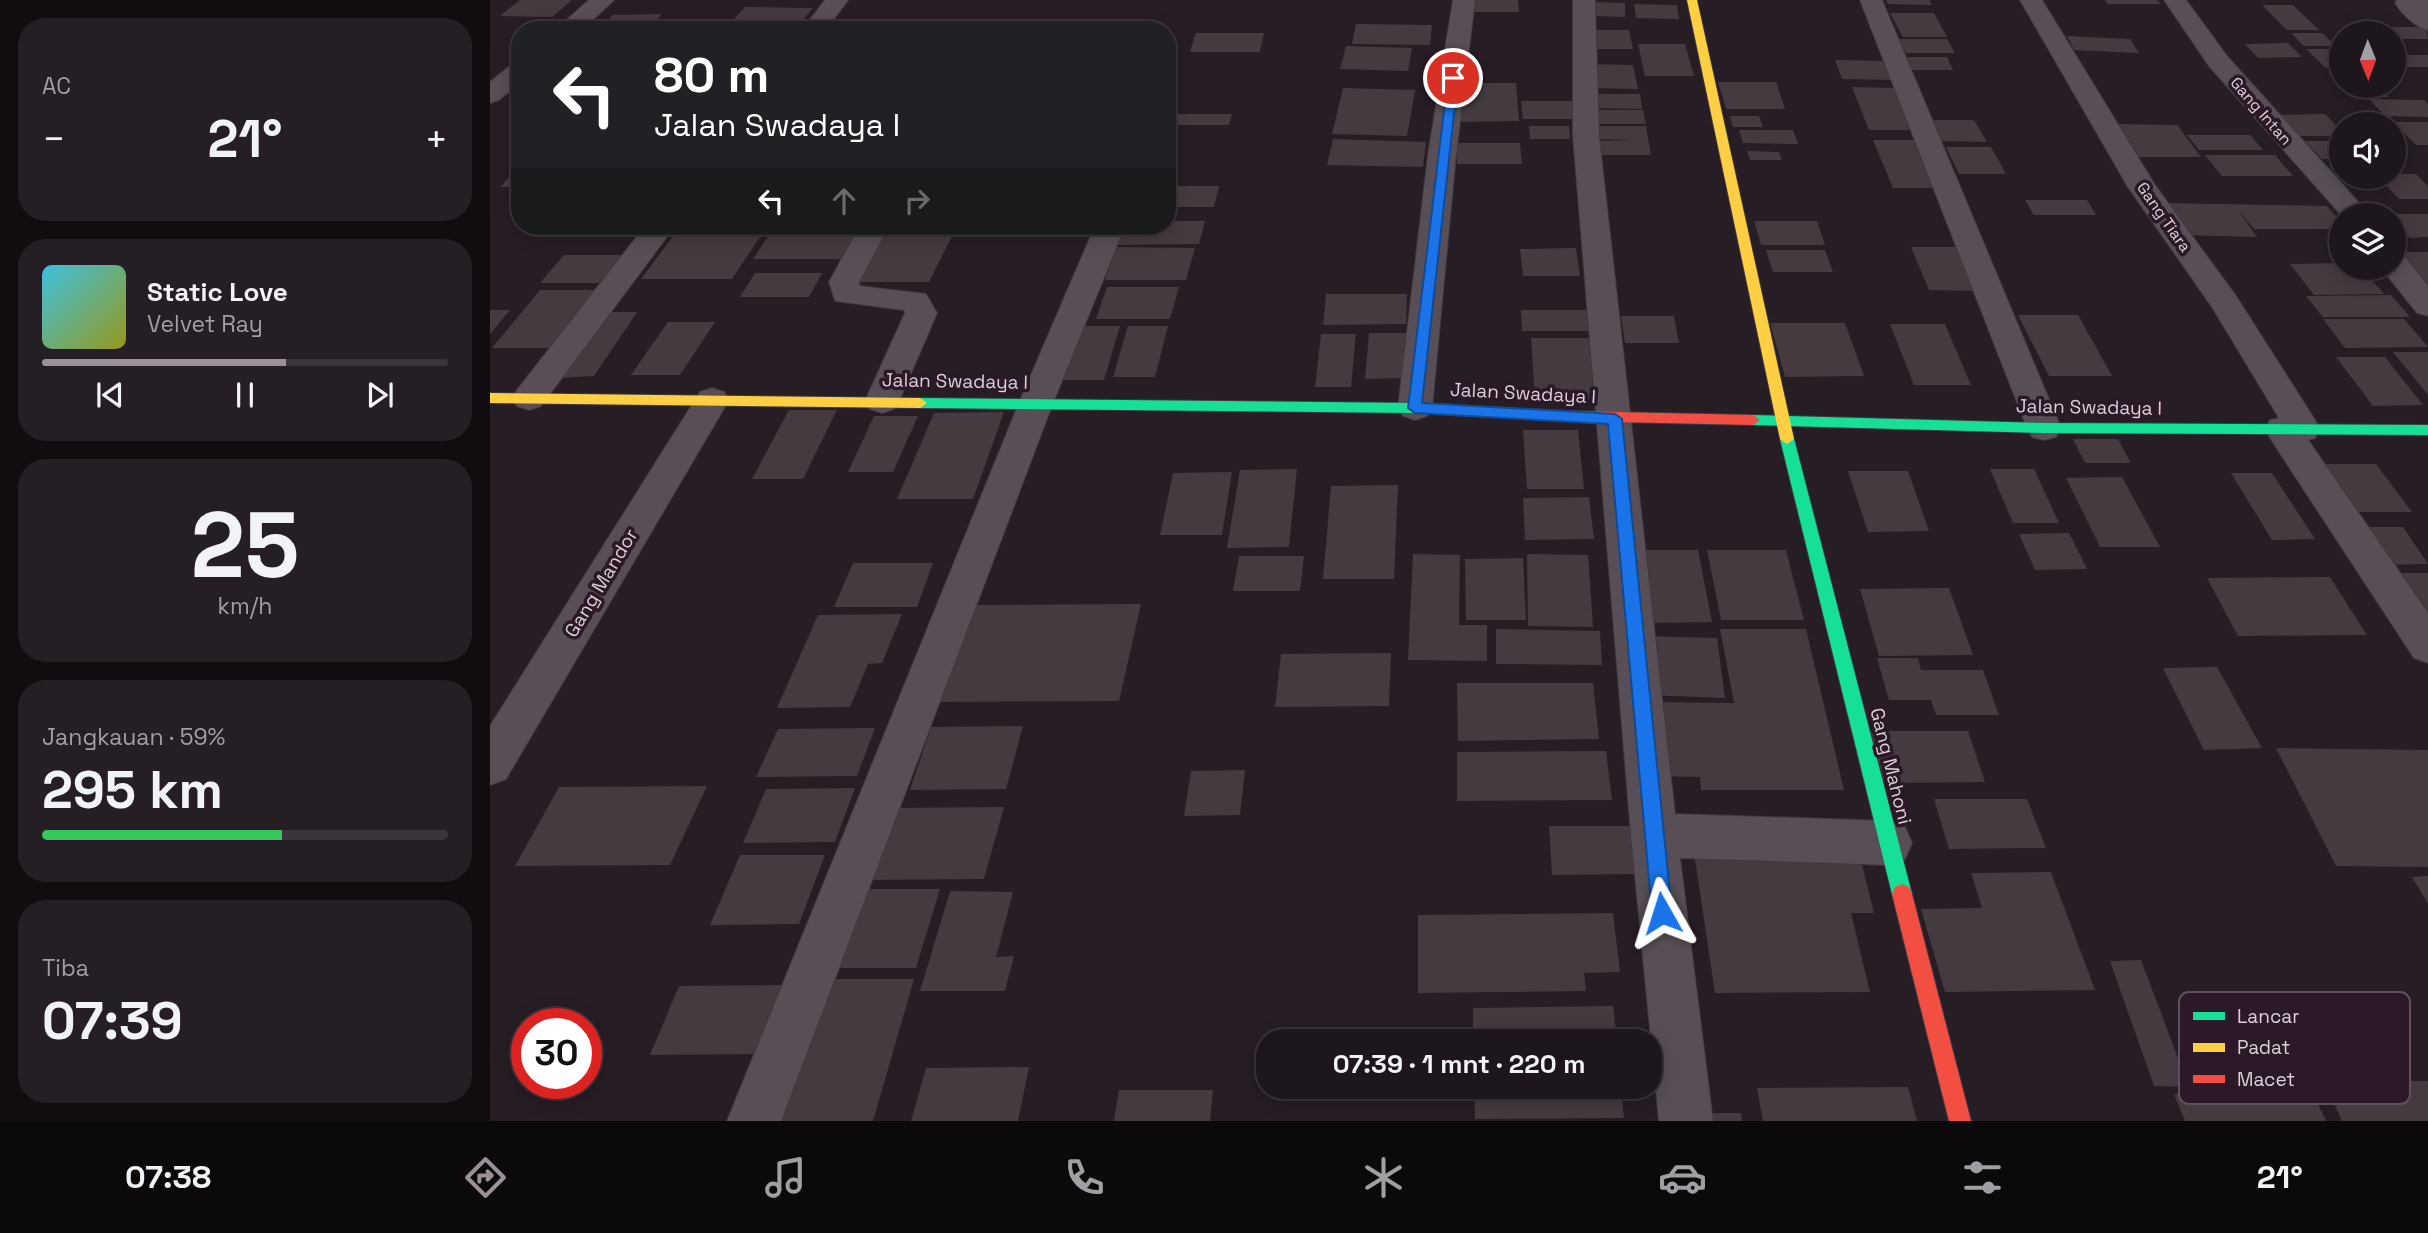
<!DOCTYPE html>
<html lang="id">
<meta charset="utf-8">
<style>
:root{--surface:#1d161c;--page:#251f25;--text:#f1f3f6;--muted:#a09fa3;--line:#3b353b;--accent:#9d9199}
body{margin:0;font-family:"Space Grotesk",sans-serif;background:var(--page);color:var(--text);height:100vh;display:flex;flex-direction:column;font-size:26px;white-space:nowrap}
*{box-sizing:border-box;margin:0}
p{font-size:23px;color:var(--muted)}
.icon{flex:none;width:38px;height:38px;fill:none;stroke:currentColor;stroke-width:2;stroke-linecap:round;stroke-linejoin:round}
.map{position:relative;flex:1;overflow:hidden}
.sheet{display:flex;flex-direction:column;gap:18px;padding:18px;background:#100c0f;width:490px}
.sheet>*{flex:none}
.top-card{position:absolute;left:21px;top:21px;width:665px;height:214px;border-radius:28px;box-shadow:0 4px 18px #0003,0 0 0 2px var(--line);background:#202124;color:#fff;overflow:hidden}
.needle{width:46px;rotate:179deg}
.fabs{position:absolute;left:1839px;top:21px;display:grid;gap:14px}
.fabs a{display:grid;place-items:center;width:77px;height:77px;border-radius:50%;background:var(--surface);box-shadow:0 4px 18px #0003,0 0 0 2px var(--line);font-size:35px}
.speed{position:absolute;left:21px;top:1008px;display:flex;gap:14px;font-size:35px;font-weight:700;text-align:center}
.speed>*{display:grid;place-content:center;width:91px;height:91px;border-radius:50%;background:var(--surface);box-shadow:0 4px 18px #0003,0 0 0 2px var(--line);line-height:1}
.speed .limit{border:10px solid #d22;background:#fff;color:#111}
.pin{position:absolute;display:grid;place-items:center;width:60px;height:60px;color:#fff;margin:-30px;border:4px solid #fff;border-radius:50%;box-shadow:0 2px 7px #0007}
.me{position:absolute;width:77px;margin:-38px;rotate:354deg;stroke-linejoin:round;filter:drop-shadow(0 0 5px #0008)}
.turn{display:flex;align-items:center;gap:24px;height:147px;padding:0 28px;font-size:32px}
.turn .icon{width:91px;height:91px;stroke-width:2.5}
.turn b{display:block;font-size:49px;line-height:60px}
.lanes{display:flex;align-items:center;height:66px;padding:0 28px;background:#0003;justify-content:center;gap:35px;direction:ltr}
.lanes .off{opacity:.35}
.big{font-size:52px;font-weight:800;line-height:1.1}
.sheet .tile{flex:1;display:flex;flex-direction:column;justify-content:center;gap:10px;min-width:0;padding:0 24px;border-radius:28px;background:var(--page)}
.sheet .dial{align-items:center;gap:0}
.dial b{font-size:91px;line-height:1}
.song{display:flex;align-items:center;gap:21px}
.cover{width:84px;height:84px;border-radius:10px;background:linear-gradient(135deg,hsl(190 70% 55%),hsl(60 70% 35%))}
.played{height:7px;border-radius:4px;background:linear-gradient(90deg,var(--accent) 60%,var(--line) 60%)}
.keys{display:flex;justify-content:space-around;direction:ltr}
.heat{display:flex;justify-content:space-between;align-items:center;font-size:38px;direction:ltr}
.charge{height:10px;border-radius:5px;background:linear-gradient(90deg,#34c759 59%,var(--line) 0)}
.trip{position:absolute;left:766px;top:1029px;width:406px;height:70px;border-radius:28px;background:var(--surface);box-shadow:0 4px 18px #0003,0 0 0 2px var(--line);font-weight:800;line-height:70px;text-align:center}
.tab-bar{display:flex;height:112px;justify-content:space-around;align-items:center;background:#0c090b;color:var(--muted)}
.tab-bar .icon{width:49px;height:49px}
.tab-bar .selected{color:var(--accent)}
.tab-bar b{font-size:32px;color:var(--text)}
main{display:flex;flex:1;min-height:0}
.map>svg:first-child{display:block}
.building{fill:#453a40}
.lines{fill:none;stroke-linecap:round;stroke-linejoin:round}
.street-casing{stroke:#40383e;stroke-width:2}
.fast-casing{stroke:#40383e;stroke-width:2}
.slow-casing{stroke:#40383e;stroke-width:2}
.jam-casing{stroke:#40383e;stroke-width:2}
.street{fill:#574f55;fill-rule:evenodd}
.fast{fill:#16e098;fill-rule:evenodd}
.slow{fill:#ffcf43;fill-rule:evenodd}
.jam{fill:#f24e42;fill-rule:evenodd}
.route{fill:#1a73e8;stroke:#114b97;stroke-width:2}
.labels{text-anchor:middle;dominant-baseline:central;stroke-width:7;stroke-linejoin:round;paint-order:stroke}
.far-street-label{font-size:16px;fill:#dccfd8;stroke:#2b1927}
.street-label{font-size:19px;fill:#dccfd8;stroke:#2b1927}
.key{fill:#2b1927;stroke:#60505c;stroke-width:2}
.key-label{font-size:19px;fill:#dccfd8}
</style>
<main>
<section class="sheet">
<div class="tile"><p>AC</p>
<div class="heat"><a>−</a><b class="big">21°</b><a>+</a></div>
</div>
<div class="tile">
<div class="song"><i class="cover"></i><div><b>Static Love</b><p>Velvet Ray</p></div></div>
<div class="played"></div>
<div class="keys"><svg class="icon" aria-label="previous" viewBox="0 0 24 24"><path d="M18 5L8 12l10 7zM5 5v14"/></svg><svg class="icon" aria-label="pause" viewBox="0 0 24 24"><path d="M8 5v14M16 5v14"/></svg><svg class="icon" aria-label="next" viewBox="0 0 24 24"><path d="M6 5l10 7-10 7zM19 5v14"/></svg></div>
</div>
<div class="tile dial"><b>25</b><p>km/h</p></div>
<div class="tile"><p>Jangkauan · 59%</p><b class="big">295 km</b><div class="charge"></div></div>
<div class="tile"><p>Tiba</p><b class="big">07:39</b></div>
</section>
<div class="map">
<svg width="1938" height="1121" viewBox="0 0 1938 1121">
<rect width="100%" height="100%" fill="#271d25"/>
<g class="building">
<polygon points="30,0 82,0 62,17 10,16"/>
<polygon points="982,0 1028,0 1029,12 982,12"/>
<polygon points="1396,0 1439,0 1442,5 1398,4"/>
<polygon points="1615,0 1667,0 1671,4 1618,4"/>
<polygon points="1101,2 1135,3 1135,17 1101,16"/>
<polygon points="1144,4 1187,5 1189,19 1146,18"/>
<polygon points="1772,5 1803,5 1829,30 1797,30"/>
<polygon points="255,7 323,8 311,22 242,21"/>
<polygon points="1400,13 1444,13 1457,37 1413,37"/>
<polygon points="172,14 158,30 107,30 123,15"/>
<polygon points="241,23 305,24 300,30 234,30"/>
<polygon points="866,24 942,25 940,45 862,44"/>
<polygon points="1879,27 1936,27 1938,39 1904,39 1904,33 1886,33"/>
<polygon points="1099,30 1139,30 1143,49 1102,49"/>
<polygon points="706,33 774,33 770,52 700,52"/>
<polygon points="1801,33 1832,33 1846,46 1814,46"/>
<polygon points="1577,36 1640,39 1649,53 1584,50"/>
<polygon points="1408,39 1457,39 1465,53 1416,53"/>
<polygon points="1798,43 1812,57 1768,58 1755,44"/>
<polygon points="1148,44 1195,44 1204,76 1155,76"/>
<polygon points="856,46 922,48 918,71 850,69"/>
<polygon points="1816,49 1847,49 1852,53 1852,68 1836,68"/>
<polygon points="1904,55 1938,55 1938,67 1916,67"/>
<polygon points="1414,57 1457,57 1463,70 1420,70"/>
<polygon points="1345,60 1396,61 1405,80 1352,79"/>
<polygon points="1098,64 1143,65 1148,89 1102,88"/>
<polygon points="1228,82 1286,82 1295,109 1236,109"/>
<polygon points="970,83 1026,83 1029,121 970,122"/>
<polygon points="1854,86 1887,86 1899,97 1865,97"/>
<polygon points="1362,87 1405,88 1424,130 1379,130"/>
<polygon points="853,88 925,90 917,136 842,134"/>
<polygon points="1099,94 1150,94 1152,109 1101,108"/>
<polygon points="1879,99 1934,100 1938,104 1938,117 1895,116"/>
<polygon points="1031,101 1084,101 1087,119 1033,119"/>
<polygon points="1099,110 1153,110 1156,124 1100,124"/>
<polygon points="688,114 742,114 739,125 685,125"/>
<polygon points="1835,114 1852,132 1852,136 1805,136 1785,115"/>
<polygon points="1240,116 1269,116 1273,127 1243,127"/>
<polygon points="1438,120 1484,120 1497,142 1449,141"/>
<polygon points="1903,122 1938,122 1938,145 1926,145"/>
<polygon points="1624,124 1687,125 1711,157 1646,157"/>
<polygon points="1039,126 1079,126 1080,139 1040,139"/>
<polygon points="1098,126 1156,126 1161,155 1104,155 1102,141 1146,140 1100,139"/>
<polygon points="1249,130 1303,130 1308,144 1253,143"/>
<polygon points="1697,135 1760,135 1773,150 1709,150"/>
<polygon points="843,139 936,142 933,167 837,165"/>
<polygon points="1383,140 1429,140 1452,188 1403,188"/>
<polygon points="1815,141 1852,141 1852,159 1832,159"/>
<polygon points="967,143 1030,143 1032,164 967,164"/>
<polygon points="1456,147 1501,147 1516,174 1469,174"/>
<polygon points="1257,151 1289,152 1292,160 1260,160"/>
<polygon points="1715,155 1785,155 1803,176 1732,176"/>
<polygon points="30,166 30,187 10,187"/>
<polygon points="1904,174 1926,174 1938,186 1938,199 1909,199 1888,177 1904,177"/>
<polygon points="677,186 729,186 724,207 677,207"/>
<polygon points="1535,200 1597,200 1606,215 1544,215"/>
<polygon points="1670,203 1837,206 1852,223 1852,229 1764,229 1747,208 1767,237 1689,235"/>
<polygon points="1904,214 1938,214 1938,237 1920,238 1904,219"/>
<polygon points="677,221 715,221 709,244 624,245 630,226 677,226"/>
<polygon points="1264,221 1327,221 1335,245 1271,245"/>
<polygon points="285,226 371,226 352,259 263,259"/>
<polygon points="398,226 467,226 439,282 366,282"/>
<polygon points="189,228 276,228 242,279 151,279"/>
<polygon points="626,247 705,248 696,280 615,280"/>
<polygon points="1421,247 1476,247 1496,291 1439,290"/>
<polygon points="1086,248 1090,276 1033,276 1030,249"/>
<polygon points="1276,250 1335,250 1343,272 1283,272"/>
<polygon points="1907,252 1938,252 1938,287"/>
<polygon points="74,255 134,255 112,283 50,283"/>
<polygon points="1852,263 1852,268 1871,268 1894,294 1824,295 1800,264"/>
<polygon points="265,273 332,273 319,297 250,297"/>
<polygon points="617,287 689,287 680,319 606,319"/>
<polygon points="50,290 108,290 63,348 2,348"/>
<polygon points="836,294 917,294 916,324 833,325"/>
<polygon points="1901,295 1920,317 1833,317 1816,296"/>
<polygon points="0,310 20,310 0,334"/>
<polygon points="1031,310 1098,310 1100,331 1032,331"/>
<polygon points="114,312 147,312 104,376 68,378"/>
<polygon points="1528,315 1588,315 1622,376 1559,376"/>
<polygon points="1131,316 1184,316 1189,343 1135,343"/>
<polygon points="1833,319 1914,319 1938,347 1855,348"/>
<polygon points="178,322 225,322 190,375 141,375"/>
<polygon points="1280,323 1355,323 1374,376 1295,377"/>
<polygon points="1400,324 1455,324 1481,385 1424,385"/>
<polygon points="588,326 630,326 614,380 570,380"/>
<polygon points="638,326 678,326 665,377 623,377"/>
<polygon points="879,333 917,333 915,378 875,379"/>
<polygon points="831,334 866,334 861,387 825,387"/>
<polygon points="1041,338 1100,338 1108,399 1045,399"/>
<polygon points="1903,352 1938,352 1938,395"/>
<polygon points="1846,357 1895,357 1933,405 1883,406"/>
<polygon points="299,410 347,410 313,479 262,479"/>
<polygon points="514,412 483,499 407,499 444,413"/>
<polygon points="384,416 428,416 403,472 358,472"/>
<polygon points="1033,430 1088,430 1094,489 1037,489"/>
<polygon points="1583,439 1628,439 1641,463 1595,463"/>
<polygon points="1817,464 1886,464 1922,512 1850,512"/>
<polygon points="807,469 799,547 737,548 750,470"/>
<polygon points="1500,469 1544,469 1569,523 1523,523"/>
<polygon points="1358,471 1418,471 1439,531 1378,532"/>
<polygon points="742,472 732,535 670,535 683,473"/>
<polygon points="1741,473 1782,473 1825,539 1782,540"/>
<polygon points="1632,477 1670,547 1610,547 1576,478"/>
<polygon points="908,485 904,579 833,579 841,486"/>
<polygon points="1099,497 1104,539 1035,540 1033,498"/>
<polygon points="1866,527 1913,527 1938,564 1892,565"/>
<polygon points="1579,533 1597,569 1545,570 1529,534"/>
<polygon points="1150,550 1208,550 1222,622 1161,623"/>
<polygon points="1217,550 1296,550 1314,620 1231,620"/>
<polygon points="923,554 970,555 969,625 997,625 997,661 918,660"/>
<polygon points="1037,554 1098,555 1103,627 1038,626"/>
<polygon points="749,556 814,556 810,591 743,591"/>
<polygon points="1033,558 1036,620 976,620 975,559"/>
<polygon points="363,563 443,563 427,607 344,607"/>
<polygon points="1900,573 1938,573 1938,629"/>
<polygon points="1840,577 1877,635 1748,636 1717,578"/>
<polygon points="1459,588 1483,655 1389,656 1370,589"/>
<polygon points="651,604 629,701 445,702 478,605"/>
<polygon points="412,614 392,663 378,664 360,707 287,708 328,615"/>
<polygon points="1006,629 1110,631 1112,665 1006,664"/>
<polygon points="1230,629 1316,629 1354,790 1211,790 1210,777 1163,776 1155,702 1244,703"/>
<polygon points="1152,636 1227,638 1235,698 1157,695"/>
<polygon points="901,653 899,706 785,707 791,654"/>
<polygon points="1387,658 1428,658 1431,670 1493,670 1509,715 1446,715 1441,700 1399,700"/>
<polygon points="1727,667 1772,748 1714,750 1673,668"/>
<polygon points="967,683 1103,683 1109,739 968,741"/>
<polygon points="533,726 516,789 420,790 441,727"/>
<polygon points="385,728 367,776 266,777 288,729"/>
<polygon points="1380,731 1478,731 1495,782 1394,783"/>
<polygon points="1786,748 1938,750 1938,867 1846,866"/>
<polygon points="1116,751 1122,800 967,801 967,752"/>
<polygon points="755,770 750,815 694,816 701,771"/>
<polygon points="217,786 180,865 25,866 69,787"/>
<polygon points="365,788 345,842 253,843 276,789"/>
<polygon points="1444,799 1537,799 1556,848 1459,849"/>
<polygon points="514,807 494,879 369,880 394,808"/>
<polygon points="1059,826 1140,826 1146,874 1062,875"/>
<polygon points="1367,845 1384,913 1361,913 1380,992 1225,993 1203,846"/>
<polygon points="250,855 335,855 309,924 220,925"/>
<polygon points="1561,872 1605,990 1455,992 1431,909 1492,908 1481,873"/>
<polygon points="1938,876 1938,904 1922,877"/>
<polygon points="368,889 450,889 426,968 340,968"/>
<polygon points="460,891 523,892 506,957 524,956 515,991 430,991"/>
<polygon points="1123,913 1130,972 1094,973 1096,991 928,993 928,915"/>
<polygon points="1651,960 1699,1087 1664,1086 1620,961"/>
<polygon points="344,979 424,979 383,1121 272,1121 316,996 339,996"/>
<polygon points="292,985 266,1054 160,1055 189,986"/>
<polygon points="1123,1006 1127,1041 983,1041 983,1008"/>
<polygon points="539,1067 528,1121 421,1121 436,1068"/>
<polygon points="1938,1081 1938,1121 1852,1121 1834,1082"/>
<polygon points="984,1087 1131,1087 1134,1118 985,1119"/>
<polygon points="1418,1087 1427,1121 1273,1121 1267,1088"/>
<polygon points="629,1090 723,1090 720,1121 624,1121"/>
<polygon points="1684,1094 1823,1094 1836,1121 1695,1121"/>
<polygon points="1200,1113 1251,1113 1252,1121 1201,1121"/>
</g>
<g class="lines">
<defs>
<g id="street">
<polygon points="99,0 124,0 92,30 65,30"/>
<polygon points="335,0 358,0 336,30 312,30"/>
<polygon points="963,0 985,0 966,155 942,408 937,416 925,420 913,416 908,408 938,155"/>
<polygon points="1083,0 1105,0 1109,136 1185,814 1399,821 1415,827 1422,843 1415,859 1399,865 1190,858 1223,1121 1169,1121 1141,835 1083,136"/>
<polygon points="1370,0 1392,0 1571,428 1566,437 1554,440 1542,437 1537,428"/>
<polygon points="1530,0 1552,0 1665,185 1746,296 1825,420 1830,429 1825,438 1818,440 1938,613 1938,663 1924,658 1780,438 1775,429 1780,420 1789,418 1722,307 1638,187"/>
<polygon points="1674,0 1696,0 1737,56 1880,215 1852,216 1719,66"/>
<path d="M1907 0H1938V30C1925 27 1912 14 1905 3Z"/>
<polygon points="30,63 30,83 9,100 0,103 0,82 21,65"/>
<polygon points="155,226 185,226 51,406 39,410 27,406 22,398 27,390"/>
<polygon points="370,226 399,226 369,282 370,286 436,294 447,313 409,401 404,409 392,413 380,409 375,401 415,313 414,310 345,301 339,282"/>
<polygon points="605,226 635,226 563,403 291,1121 237,1121 529,403"/>
<polygon points="1904,255 1915,257 1938,286 1938,316 1927,313 1891,268 1904,268"/>
<polygon points="222,388 234,392 239,400 16,779 0,785 0,726 210,392"/>
</g>
<g id="fast">
<polygon points="430,398 925,403 1079,411 1086,416 1079,421 925,413 430,408 423,403"/>
<polygon points="1263,415 1554,423 1938,425 1938,435 1554,433 1263,425 1256,420"/>
<polygon points="1297,434 1304,439 1422,894 1419,901 1412,904 1405,901 1402,894 1290,439"/>
</g>
<g id="slow">
<polygon points="1197,0 1207,0 1304,439 1297,444 1290,439"/>
<polygon points="0,393 430,398 437,403 430,408 0,403"/>
</g>
<g id="jam">
<polygon points="1079,411 1263,415 1270,420 1263,425 1079,421 1072,416"/>
<polygon points="1412,884 1419,887 1422,894 1481,1121 1459,1121 1402,894 1405,887"/>
</g>
</defs>
<use href="#street" class="street-casing"/>
<use href="#fast" class="fast-casing"/>
<use href="#slow" class="slow-casing"/>
<use href="#jam" class="jam-casing"/>
<use href="#street" class="street"/>
<use href="#fast" class="fast"/>
<use href="#slow" class="slow"/>
<use href="#jam" class="jam"/>
</g>
<polygon class="route" points="963,74 968,78 932,403 1125,414 1132,419 1182,913 1179,920 1172,923 1165,920 1162,913 1118,424 925,413 918,408 958,78"/>
<g class="labels">
<g class="far-street-label">
<text transform="translate(1771 111) rotate(49)">Gang Intan</text>
<text transform="translate(1674 217) rotate(55)">Gang Tiara</text>
</g>
<g class="street-label">
<text transform="translate(465 381) rotate(1)">Jalan Swadaya I</text>
<text transform="translate(1033 393) rotate(3)">Jalan Swadaya I</text>
<text transform="translate(1599 407) rotate(1)">Jalan Swadaya I</text>
<text transform="translate(111 583) rotate(-59)">Gang Mandor</text>
<text transform="translate(1401 766) rotate(76)">Gang Mahoni</text>
</g>
</g>
<rect x="1689" y="992" width="231" height="112" rx="10" class="key"/>
<rect x="1703" y="1012" width="32" height="8" fill="#16e098"/>
<rect x="1703" y="1043" width="32" height="9" fill="#ffcf43"/>
<rect x="1703" y="1075" width="32" height="8" fill="#f24e42"/>
<g class="key-label">
<text x="1747" y="1023">Lancar</text>
<text x="1747" y="1054">Padat</text>
<text x="1747" y="1086">Macet</text>
</g>
</svg>
<div class="fabs">
<a><svg class="needle" viewBox="-14 -14 28 28"><path d="M0-13l5 13h-10z" fill="#e53935"/><path d="M0 13l5-13h-10z" fill="#a09fa3"/></svg></a>
<a><svg class="icon" aria-label="sound" viewBox="0 0 24 24"><path d="M4 9h4l5-4v14l-5-4H4zM17 9q2 3 0 6"/></svg></a>
<a><svg class="icon" aria-label="layers" viewBox="0 0 24 24"><path d="M12 4l9 5-9 5-9-5zM3 14l9 5 9-5"/></svg></a>
</div>
<div class="speed"><div class="limit">30</div></div>
<div class="pin" style="left:963px;top:78px;background:#d93025"><svg class="icon" aria-label="arrive" viewBox="0 0 24 24"><path d="M6 21V4h12l-3 4 3 4H6"/></svg></div>
<svg class="me" style="left:1172px;top:913px" viewBox="-20 -20 40 40"><path d="M0-17L14 15 0 8-14 15z" fill="#1a73e8" stroke="#fff" stroke-width="4"/></svg>
<div class="trip">07:39 · 1 mnt · 220 m</div>
<div class="top-card">
<div class="turn"><svg class="icon" aria-label="left" viewBox="0 0 24 24"><path d="M17 20v-9H6M10 6l-5 5 5 5"/></svg><div><b>80 m</b>Jalan Swadaya I</div></div>
<div class="lanes"><svg class="icon" aria-label="left" viewBox="0 0 24 24"><path d="M17 20v-9H6M10 6l-5 5 5 5"/></svg><svg class="icon off" aria-label="ahead" viewBox="0 0 24 24"><path d="M12 20V5M6 11l6-6 6 6"/></svg><svg class="icon off" aria-label="right" viewBox="0 0 24 24"><path d="M7 20v-9h11M14 6l5 5-5 5"/></svg></div>
</div>
</div>
</main>
<nav class="tab-bar">
<b>07:38</b>
<svg class="icon selected" aria-label="directions" viewBox="0 0 24 24"><path d="M12 3l9 9-9 9-9-9zM9 14v-3h6M13 9l2 2-2 2"/></svg>
<svg class="icon" aria-label="music" viewBox="0 0 24 24"><path d="M9 18V5l10-2v13"/><circle cx="6" cy="18" r="3"/><circle cx="16" cy="16" r="3"/></svg>
<svg class="icon" aria-label="phone" viewBox="0 0 24 24"><path d="M5 4h4l2 5-3 2q2 4 5 5l2-3 5 2v4C11 20 4 13 5 4z"/></svg>
<svg class="icon" aria-label="climate" viewBox="0 0 24 24"><path d="M12 3v18M4 7l16 10M4 17L20 7"/></svg>
<svg class="icon" aria-label="car" viewBox="0 0 24 24"><path d="M5 17H2v-5l4-1 3-4h7l3 4 3 1v5h-3M9 17h6M6 11h13"/><circle cx="7" cy="17" r="2"/><circle cx="17" cy="17" r="2"/></svg>
<svg class="icon" aria-label="filters" viewBox="0 0 24 24"><path d="M4 7h16M4 17h16"/><circle cx="9" cy="7" r="2"/><circle cx="15" cy="17" r="2"/></svg>
<b>21°</b>
</nav>
